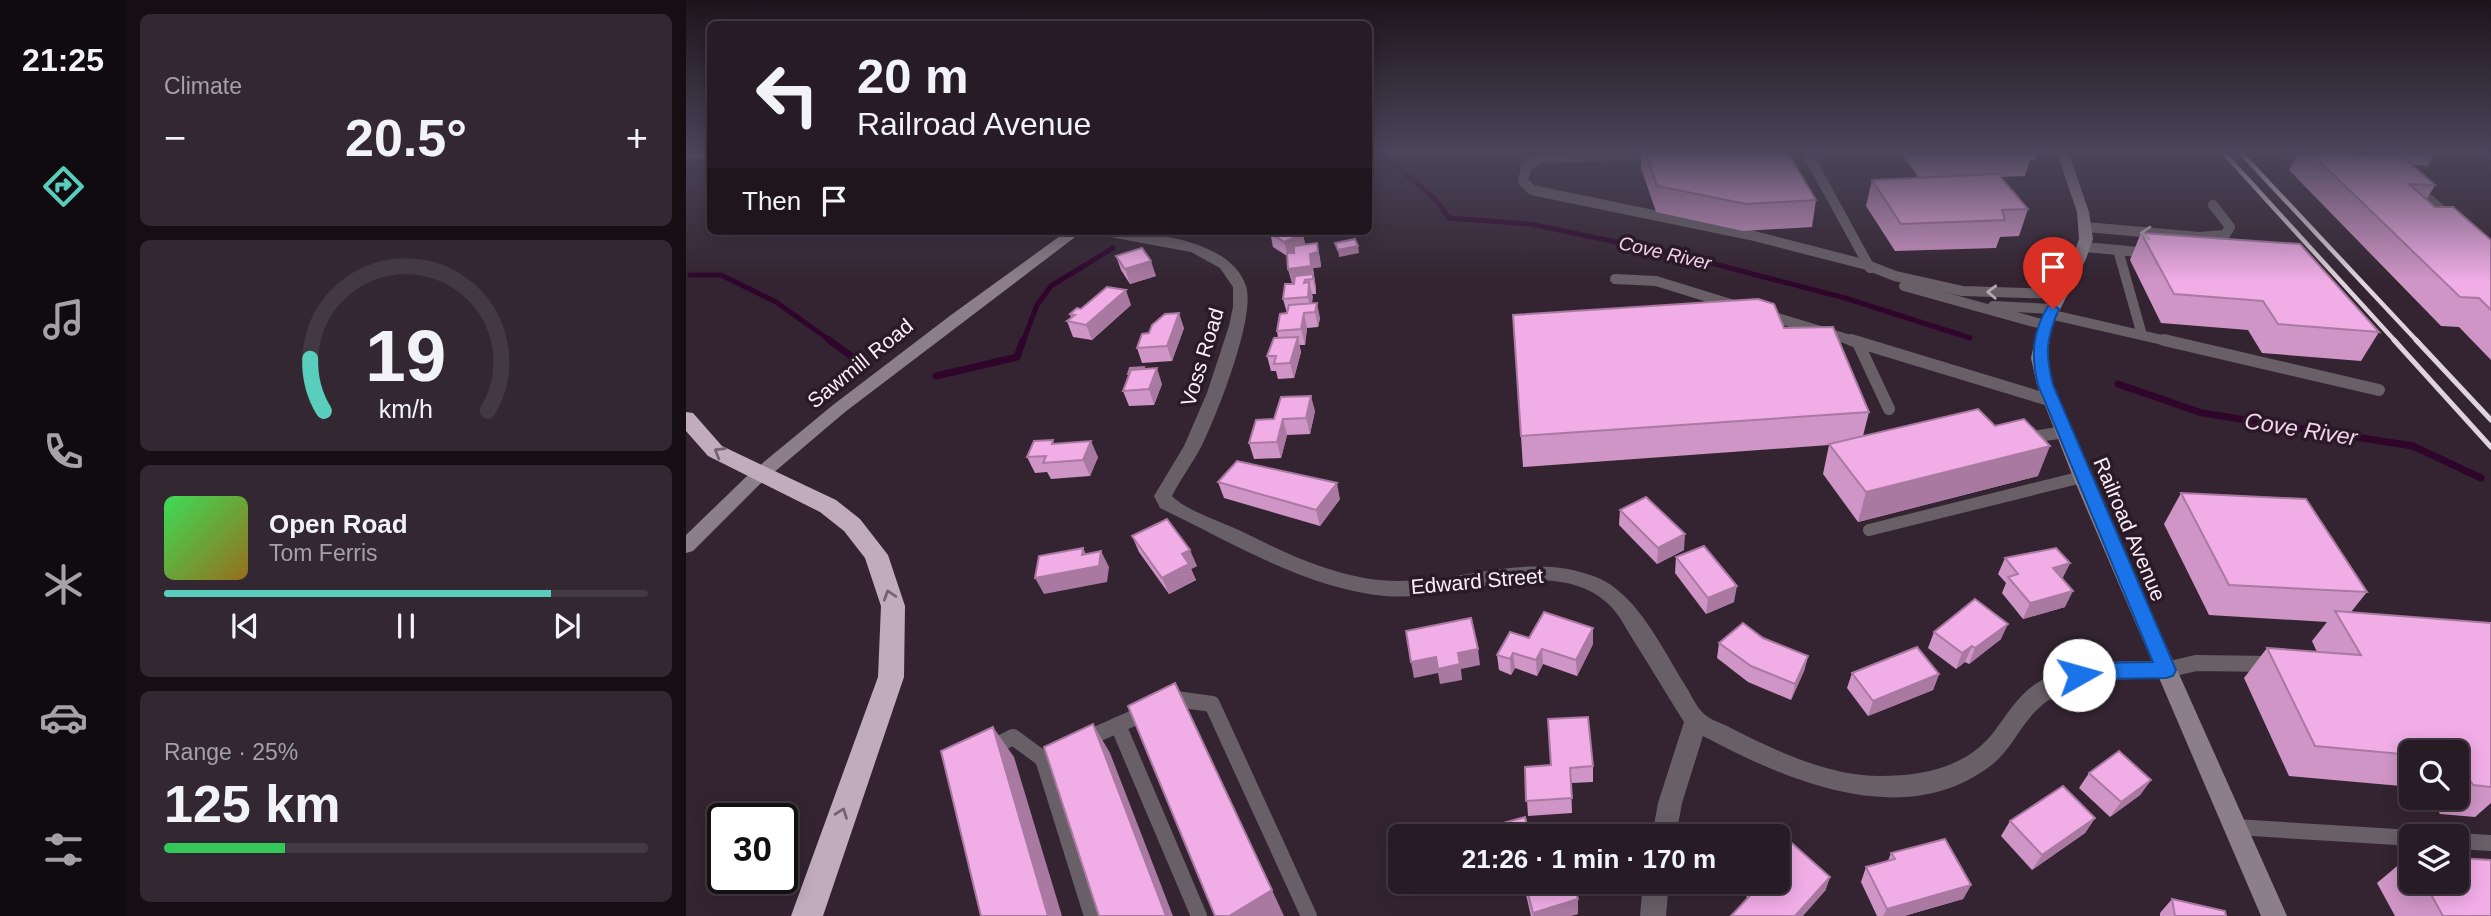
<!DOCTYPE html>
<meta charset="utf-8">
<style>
:root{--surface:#271b25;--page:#332832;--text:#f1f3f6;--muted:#a4a1a7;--line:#433942;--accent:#5acebd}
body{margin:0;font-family:Helvetica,sans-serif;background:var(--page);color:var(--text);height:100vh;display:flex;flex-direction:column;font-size:26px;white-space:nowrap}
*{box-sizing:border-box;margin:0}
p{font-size:23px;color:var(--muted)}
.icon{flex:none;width:38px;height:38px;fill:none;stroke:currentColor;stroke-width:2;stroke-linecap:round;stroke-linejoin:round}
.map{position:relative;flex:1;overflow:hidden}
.panel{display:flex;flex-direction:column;gap:14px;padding:14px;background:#150f14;width:560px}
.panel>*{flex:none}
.banner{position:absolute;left:21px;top:21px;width:665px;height:214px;border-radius:10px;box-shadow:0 4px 18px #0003,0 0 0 2px var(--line);background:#271b25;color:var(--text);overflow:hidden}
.fabs{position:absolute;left:1713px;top:740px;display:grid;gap:14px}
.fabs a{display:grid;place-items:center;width:70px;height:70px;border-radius:10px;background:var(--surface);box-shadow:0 4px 18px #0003,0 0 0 2px var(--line);font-size:35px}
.speed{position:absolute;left:21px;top:803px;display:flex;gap:14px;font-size:35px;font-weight:700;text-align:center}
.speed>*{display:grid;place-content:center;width:91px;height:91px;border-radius:50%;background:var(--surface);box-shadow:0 4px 18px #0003,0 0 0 2px var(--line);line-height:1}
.speed .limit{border:4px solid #111;border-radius:10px;background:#fff;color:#111}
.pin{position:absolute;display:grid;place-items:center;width:60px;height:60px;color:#fff;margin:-72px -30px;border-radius:50% 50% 50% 0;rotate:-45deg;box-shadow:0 0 7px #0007}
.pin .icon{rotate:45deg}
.me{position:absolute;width:77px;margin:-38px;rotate:83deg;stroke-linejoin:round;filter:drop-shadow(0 0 5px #0008)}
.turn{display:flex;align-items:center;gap:24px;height:147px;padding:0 35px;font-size:32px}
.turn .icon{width:91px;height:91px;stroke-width:2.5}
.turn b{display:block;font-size:49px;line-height:60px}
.then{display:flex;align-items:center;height:66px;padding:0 35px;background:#0003;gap:14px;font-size:26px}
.big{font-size:52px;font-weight:700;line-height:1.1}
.panel .card{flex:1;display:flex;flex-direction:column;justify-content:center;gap:10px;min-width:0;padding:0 24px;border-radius:10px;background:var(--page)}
.panel .dial{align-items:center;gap:0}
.dial svg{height:182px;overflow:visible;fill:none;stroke:var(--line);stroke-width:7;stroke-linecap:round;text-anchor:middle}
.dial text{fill:var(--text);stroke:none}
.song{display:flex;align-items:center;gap:21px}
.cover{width:84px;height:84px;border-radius:10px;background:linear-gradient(135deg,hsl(130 70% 55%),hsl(40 70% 35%))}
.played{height:7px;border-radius:4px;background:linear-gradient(90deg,var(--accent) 80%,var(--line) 80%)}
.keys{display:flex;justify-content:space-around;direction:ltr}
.heat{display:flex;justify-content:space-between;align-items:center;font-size:38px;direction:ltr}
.charge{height:10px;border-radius:5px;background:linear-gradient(90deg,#34c759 25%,var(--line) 0)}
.trip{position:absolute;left:702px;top:824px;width:402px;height:70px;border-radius:10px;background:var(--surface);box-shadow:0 4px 18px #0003,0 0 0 2px var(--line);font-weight:700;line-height:70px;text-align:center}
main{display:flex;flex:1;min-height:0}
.tabs{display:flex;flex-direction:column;width:126px;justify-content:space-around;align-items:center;background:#100b0f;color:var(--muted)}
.tabs .icon{width:49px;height:49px}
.tabs .active{color:var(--accent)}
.tabs b{font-size:32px;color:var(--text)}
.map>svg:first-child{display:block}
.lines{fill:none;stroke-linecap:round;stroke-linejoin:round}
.stream-far1{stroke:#2f052b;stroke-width:5}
.stream{stroke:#2f052b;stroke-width:7}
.lane-far2{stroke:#696067;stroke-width:10}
.lane-far1{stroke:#696067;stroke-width:12}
.lane{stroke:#696067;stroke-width:16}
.street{fill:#696067;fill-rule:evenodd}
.secondary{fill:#8d7f8a;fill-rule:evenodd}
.highway{fill:#c1acbd;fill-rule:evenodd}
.rail-far1{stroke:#dfd3dd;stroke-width:4.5}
.rail{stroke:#dfd3dd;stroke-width:5}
.wall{fill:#cf95c6}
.shaded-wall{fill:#a979a1}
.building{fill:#f1ade6;stroke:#a979a1;stroke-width:2}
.oneway{stroke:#b2a8b0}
.oneway2{stroke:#766372}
.route{fill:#1a73e8;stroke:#114b97;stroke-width:2}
.labels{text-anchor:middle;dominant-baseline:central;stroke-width:7;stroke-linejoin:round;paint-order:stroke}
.far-water-label{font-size:19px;font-style:italic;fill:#f4d1ee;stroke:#2a1a27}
.street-label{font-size:21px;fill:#faeff8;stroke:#2a1a27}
.water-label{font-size:23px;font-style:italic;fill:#f4d1ee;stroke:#2a1a27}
</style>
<main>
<nav class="tabs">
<b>21:25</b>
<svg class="icon active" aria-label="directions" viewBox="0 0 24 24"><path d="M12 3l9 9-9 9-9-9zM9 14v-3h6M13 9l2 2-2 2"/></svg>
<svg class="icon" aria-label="music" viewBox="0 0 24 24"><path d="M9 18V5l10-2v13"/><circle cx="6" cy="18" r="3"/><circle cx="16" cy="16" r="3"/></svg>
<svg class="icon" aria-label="phone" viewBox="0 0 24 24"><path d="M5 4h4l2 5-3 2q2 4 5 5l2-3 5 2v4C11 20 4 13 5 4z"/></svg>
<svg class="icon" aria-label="climate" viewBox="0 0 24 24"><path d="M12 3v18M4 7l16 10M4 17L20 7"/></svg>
<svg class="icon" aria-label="car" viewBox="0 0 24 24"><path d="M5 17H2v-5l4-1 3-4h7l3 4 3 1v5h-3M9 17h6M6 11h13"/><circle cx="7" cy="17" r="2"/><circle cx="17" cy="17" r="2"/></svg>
<svg class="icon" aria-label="filters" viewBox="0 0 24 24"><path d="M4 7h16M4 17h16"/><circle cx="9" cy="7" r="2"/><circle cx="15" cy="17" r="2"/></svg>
</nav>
<section class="panel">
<div class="card"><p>Climate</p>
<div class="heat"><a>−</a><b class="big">20.5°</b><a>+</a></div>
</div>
<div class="card dial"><svg viewBox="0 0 100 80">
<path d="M14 69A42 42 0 1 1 86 69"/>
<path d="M14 69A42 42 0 0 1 8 46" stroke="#5acebd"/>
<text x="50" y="56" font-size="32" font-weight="700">19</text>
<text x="50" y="72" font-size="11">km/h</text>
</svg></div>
<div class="card">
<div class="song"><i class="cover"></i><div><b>Open Road</b><p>Tom Ferris</p></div></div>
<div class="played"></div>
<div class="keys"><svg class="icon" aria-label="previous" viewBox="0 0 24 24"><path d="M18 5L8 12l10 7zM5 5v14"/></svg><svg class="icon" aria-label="pause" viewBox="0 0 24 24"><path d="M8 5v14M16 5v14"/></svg><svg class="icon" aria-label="next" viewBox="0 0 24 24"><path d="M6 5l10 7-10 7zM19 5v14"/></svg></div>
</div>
<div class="card"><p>Range · 25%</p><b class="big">125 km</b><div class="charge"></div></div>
</section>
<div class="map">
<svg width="1805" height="916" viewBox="0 0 1805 916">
<rect width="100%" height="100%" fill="#342431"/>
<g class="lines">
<g class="stream-far1">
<polyline points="690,153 697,155 748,198 763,218 844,224 998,256 1159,298 1284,338"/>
<polyline points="4,275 35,275 90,302 146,342"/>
<polyline points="337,342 351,305 365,286 427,248"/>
</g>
<g class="stream">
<polyline points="143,340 165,356"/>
<polyline points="250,376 331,357 337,340"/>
<polyline points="1432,384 1516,413 1727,446 1795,478"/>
</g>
<g class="lane-far2">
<polyline points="978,153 852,159 840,167 837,181 846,190 1064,235 1181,265 1209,276 1276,291 1375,294"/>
<polyline points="1121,153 1184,268"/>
<polyline points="1400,227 1513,237 1539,235 1544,227 1527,205"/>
<polyline points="1398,247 1432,250 1456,335"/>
<polyline points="1432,250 1463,253"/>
<polyline points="929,279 970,281 1051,306"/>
<polyline points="1218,286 1359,325"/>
<polyline points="1307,306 1367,309"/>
<polyline points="1078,314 1171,342"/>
<polyline points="1363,314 1485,342"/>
</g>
<g class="lane-far1">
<polyline points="1165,340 1366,401"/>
<polyline points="1478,340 1693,390"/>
<polyline points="1172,343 1203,409"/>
<polyline points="1340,438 1378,432"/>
<polyline points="1183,530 1396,477"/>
</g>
<g class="lane">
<polyline points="1480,670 1510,663 1584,664"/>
<polyline points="481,703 490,699 526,704 623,916"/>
<polyline points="432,725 513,916"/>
<polyline points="398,740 461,712"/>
<polyline points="303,749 327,737 357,759 375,751"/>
<polyline points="357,759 406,916"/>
<polyline points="1549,827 1726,838"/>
<polyline points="1771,841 1805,843"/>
</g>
<g class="street">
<polygon points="1684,153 1697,153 1805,246 1805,257 1800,256"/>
<path d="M406 231C450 231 543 235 560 286 570 316 531 415 516 445 507 463 495 478 486 496 499 510 538 523 557 532 605 556 658 581 713 581 780 581 845 551 910 577 951 593 977 650 999 685 1005 694 1010 707 1018 714 1024 720 1036 723 1043 727 1088 750 1142 776 1194 776 1236 776 1279 768 1307 733 1320 716 1330 698 1348 685 1385 658 1436 661 1480 661L1488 664 1491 670 1488 676 1480 679C1432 679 1381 675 1346 715 1332 731 1323 751 1307 764 1219 833 1102 781 1017 736L996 803 990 836H966L972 803 998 722C982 697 967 671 951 646 943 634 937 621 928 610 897 574 846 578 804 585 769 590 735 599 699 596 619 588 545 542 474 508L468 496 498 446 521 393 543 326 547 307V287L534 268 505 252 413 235Z"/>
<polygon points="957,882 983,882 980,916 954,916"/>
</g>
<g class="secondary">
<rect x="0" y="153" width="24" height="6"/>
<polygon points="1371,153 1383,153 1403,212 1407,239 1400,259 1366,325 1361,358 1367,385 1405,477 1601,916 1575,916 1387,477 1351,385 1345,358 1352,325 1386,259 1393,239 1391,212"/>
<polygon points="381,231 397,231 159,412 73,485 7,551 0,553 0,535 61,476 147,405 265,315"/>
</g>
<polygon class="highway" points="0,412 7,413 36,446 150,500 174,519 202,555 219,606 218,677 137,916 105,916 192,677 195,606 179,558 158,531 134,512 22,456 0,431"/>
<g class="rail-far1">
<polyline points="1538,153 1710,342"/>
<polyline points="1555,153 1732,342"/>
</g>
<g class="rail">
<polyline points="1708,340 1805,447"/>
<polyline points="1730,340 1805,420"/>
</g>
</g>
<g class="wall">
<polygon points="956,153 1102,153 1130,200 1126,227 1057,231 970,212 955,168"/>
<polygon points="1215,153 1351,153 1349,160 1344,160 1339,176 1315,177 1342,209 1333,236 1314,237 1310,248 1209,251 1180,206 1186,180 1233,178"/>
<polygon points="1612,153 1668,153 1670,155 1712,156 1708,153 1749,153 1742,166 1726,165 1749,185 1741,199 1749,207 1805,240 1805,360 1773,327 1755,326 1603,170"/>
<polygon points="520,231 542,231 538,234"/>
<polygon points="584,232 617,234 619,245 631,243 634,258 635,267 627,268 630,289 630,294 626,294 626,303 634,318 632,327 621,328 619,345 613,345 615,352 608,378 592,379 590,371 585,371 581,356 592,338 591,331 601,313 597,299 606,283 602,269 601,256 587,247"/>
<polygon points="1455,233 1693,332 1675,361 1576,353 1562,330 1475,323 1444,260"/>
<polygon points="430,256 470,276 444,284 435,270"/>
<polygon points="445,305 406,340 387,337 381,321 385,318 384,314 395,309"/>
<polygon points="827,315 1098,328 1183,412 1177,436 1352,476 1172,522 1137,474 1143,445 837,467"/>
<polygon points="498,328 486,361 456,363 451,348"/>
<polygon points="459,369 476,384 468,405 443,406 437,391 443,376 442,374"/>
<polygon points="629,411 624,434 601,435 595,458 568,459 563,443 588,419"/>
<polygon points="369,444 412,457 404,476 365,479 361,472 349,473 341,457"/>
<polygon points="532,482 654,499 634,526 538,498"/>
<polygon points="1495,493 1681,592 1665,612 1805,623 1805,803 1789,817 1754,814 1745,798 1771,798 1771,752 1726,752 1726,787 1603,776 1558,678 1581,648 1631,652 1626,641 1641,622 1523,615 1478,524"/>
<polygon points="934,510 998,550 971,564 933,525"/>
<polygon points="446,536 511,566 505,569 510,580 483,594 453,552"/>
<polygon points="990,557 1048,602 1020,614 989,573"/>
<polygon points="1319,558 1384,563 1376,579 1379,607 1337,619 1316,593 1320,583 1312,574"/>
<polygon points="1248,632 1315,639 1283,664 1279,662 1270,669 1242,648"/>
<polygon points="843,638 907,644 891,676 857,664 851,676 829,668 825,675 813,670 811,655"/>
<polygon points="1077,638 1122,656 1118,671 1105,700 1062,682 1031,658 1033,643"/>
<polygon points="1166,673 1253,674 1247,690 1182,716 1161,688"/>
<polygon points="907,766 907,782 885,783 886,813 842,816 839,767"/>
<polygon points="1403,773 1465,780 1454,795 1424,817 1393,788"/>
<polygon points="1409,818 1399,833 1346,870 1315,836 1324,821"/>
<polygon points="1205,853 1285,885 1277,899 1218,916 1191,916 1175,882 1180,867 1202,861"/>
<polygon points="1723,856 1726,856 1726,882 1771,882 1805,916 1709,916 1691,883"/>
<polygon points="1144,877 1139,891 1062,898 1056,892 1059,882 1092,882"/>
<polygon points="837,882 887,882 892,899 892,914 884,916 845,916"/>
<polygon points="1486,899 1540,916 1474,916 1474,913"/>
</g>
<g class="shaded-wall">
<polygon points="617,234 620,248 602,256 598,242"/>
<polygon points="631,243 635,267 627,268 630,289 630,294 627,279 619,280 621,298 618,283 606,283 602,269 624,254"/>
<polygon points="672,246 673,253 653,257 652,250"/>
<polygon points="465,261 470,276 444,284 439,269"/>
<polygon points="623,282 627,297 625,312 622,297"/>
<polygon points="440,290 445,305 406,340 400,325"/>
<polygon points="631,303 634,318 632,327 629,312"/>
<polygon points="493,313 498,328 486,361 481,346"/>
<polygon points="618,313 621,328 619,345 615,329"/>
<polygon points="612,337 615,352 608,378 604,363"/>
<polygon points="471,368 476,384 468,405 463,389"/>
<polygon points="625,396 629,411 624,434 620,418"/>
<polygon points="597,419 601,435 595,458 591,442"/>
<polygon points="405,441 412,457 404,476 397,460"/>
<polygon points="1364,446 1352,476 1172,522 1180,492"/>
<polygon points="651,483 654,499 634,526 630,510"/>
<polygon points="999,534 998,550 971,564 972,548"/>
<polygon points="397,548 405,564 415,551 423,567 421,582 358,594 349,578 396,555"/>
<polygon points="504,550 511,566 505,569 510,580 483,594 476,578 496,554"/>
<polygon points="1384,563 1376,579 1367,568"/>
<polygon points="1051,586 1048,602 1020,614 1022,598"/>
<polygon points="1387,591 1379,607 1337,619 1344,603"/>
<polygon points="1322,624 1315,639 1283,664 1289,648"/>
<polygon points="907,628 907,644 891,676 890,660"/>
<polygon points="1286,646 1279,662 1270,669 1276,653"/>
<polygon points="792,649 794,665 775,669 776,680 754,684 752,673 728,678 725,662"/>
<polygon points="856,649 857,664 851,676 850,660"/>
<polygon points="827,653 829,668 825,675 824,659"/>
<polygon points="1122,656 1118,671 1105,700 1109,684"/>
<polygon points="1253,674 1247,690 1182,716 1187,701"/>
<polygon points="407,724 424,753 487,916 480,916"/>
<polygon points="307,727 328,757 376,916 362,916"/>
<polygon points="1465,780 1454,795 1424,817 1435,802"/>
<polygon points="1409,818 1399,833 1346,870 1356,855"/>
<polygon points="1144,877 1139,891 1117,916 1109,916"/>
<polygon points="1285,885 1277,899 1218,916 1197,916 1201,909"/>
<polygon points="586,890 598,916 543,916"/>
<polygon points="892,899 892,914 884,916 847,916 847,913"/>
</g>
<g class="building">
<polygon points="960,153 1102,153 1130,200 1060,204 971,186"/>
<polygon points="1240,153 1286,153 1242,155"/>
<polygon points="1625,153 1668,153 1670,155 1716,156 1749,185 1723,184 1749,207 1767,207 1805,240 1805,310 1793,298 1774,297"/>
<polygon points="1312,174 1342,209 1316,210 1319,220 1215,224 1186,180"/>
<polygon points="587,231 612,231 617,234 598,242 584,232"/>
<polygon points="1455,233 1614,244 1693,332 1592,324 1577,301 1488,294"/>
<polygon points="669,239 672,246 652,250 649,243"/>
<polygon points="631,243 632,252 624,254 625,266 602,269 601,253 608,253 608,246"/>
<polygon points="456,248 465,261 439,269 430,256"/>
<polygon points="627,274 627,279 619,280 618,283 623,282 622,297 597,299 599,284 608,284 609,276"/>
<polygon points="421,287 440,290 400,325 381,321 389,315 384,314 391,308 395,309"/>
<polygon points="1072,299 1088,304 1098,328 1147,327 1183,412 835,436 827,315"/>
<polygon points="631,303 629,312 618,313 615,329 591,331 594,314 601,313 603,305"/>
<polygon points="493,313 481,346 451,348 456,334 463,333 466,325 479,314"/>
<polygon points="612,337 604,363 588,364 590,356 581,356 588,338"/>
<polygon points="458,367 457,369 445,370 444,374 442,374 444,368"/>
<polygon points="471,368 463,389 437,391 445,370"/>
<polygon points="625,396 620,418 597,419 591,442 563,443 570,420 588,419 595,397"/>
<polygon points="1292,409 1309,426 1338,419 1364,446 1180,492 1143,444"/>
<polygon points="367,440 366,444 405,441 397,460 357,463 360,456 341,457 348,441"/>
<polygon points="551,461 651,483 630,510 532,482"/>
<polygon points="1495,493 1620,499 1681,592 1543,585"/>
<polygon points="960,497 999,534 972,548 934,510"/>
<polygon points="481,519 504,550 496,554 503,564 476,578 446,536"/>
<polygon points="1018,546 1051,586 1022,598 990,557"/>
<polygon points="397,548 396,555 415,551 413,566 349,578 353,556"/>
<polygon points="1370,548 1384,563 1367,568 1387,591 1344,603 1322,577 1332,574 1319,558"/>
<polygon points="1289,599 1322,624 1289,648 1286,646 1276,653 1248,632"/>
<polygon points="1649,611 1805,623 1805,787 1787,785 1771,759 1771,752 1726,752 1726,755 1629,746 1581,648 1675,655"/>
<polygon points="858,612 907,628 890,660 856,649 850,660 827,653 824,659 811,655 824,632 843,638"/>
<polygon points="785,618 792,649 772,653 774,664 752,669 750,657 725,662 720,631"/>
<polygon points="1057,623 1077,638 1122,656 1109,684 1065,666 1033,643"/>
<polygon points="1231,647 1253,674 1187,701 1166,673"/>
<polygon points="489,683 586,890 543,916 529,916 442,706"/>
<polygon points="902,717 907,766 884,768 886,798 840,801 839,767 865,765 862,719"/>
<polygon points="407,724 480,916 413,916 358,747"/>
<polygon points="307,727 362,916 295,916 255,751"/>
<polygon points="1433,751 1465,780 1435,802 1403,773"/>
<polygon points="1377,786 1409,818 1356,855 1324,821"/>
<polygon points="839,817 844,836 801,836 799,828"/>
<polygon points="1099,837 1144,877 1109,916 1045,916 1070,889 1063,882 1092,882 1092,845"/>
<polygon points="1259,839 1285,885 1201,909 1180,867 1209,859 1205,853"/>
<polygon points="1771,858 1805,860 1805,916 1757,916 1738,882 1771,882"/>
<polygon points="839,882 887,882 892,899 847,913"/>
<polygon points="1486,899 1539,911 1540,916 1489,916"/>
</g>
<defs><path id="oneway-chevron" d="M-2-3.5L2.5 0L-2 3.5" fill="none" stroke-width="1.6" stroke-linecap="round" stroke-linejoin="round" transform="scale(1.75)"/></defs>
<g class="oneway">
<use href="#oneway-chevron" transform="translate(1460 233) rotate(-176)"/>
<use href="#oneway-chevron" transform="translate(1306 292) rotate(-178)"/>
</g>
<g class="oneway2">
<use href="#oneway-chevron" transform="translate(33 452) rotate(-149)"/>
<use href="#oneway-chevron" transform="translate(203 595) rotate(-108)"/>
<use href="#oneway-chevron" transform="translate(156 813) rotate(-70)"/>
</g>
<linearGradient id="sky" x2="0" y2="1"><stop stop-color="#1d141b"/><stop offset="0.54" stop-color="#4a455a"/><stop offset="1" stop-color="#4a455a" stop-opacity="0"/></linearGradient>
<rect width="1805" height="281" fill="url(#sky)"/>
<path class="route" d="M1367 305 1373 309C1360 338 1359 354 1367 385L1490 670 1487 676 1480 678 1410 679 1393 683 1386 681 1383 675 1386 669 1410 663 1467 662 1352 385C1345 357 1346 332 1362 306Z"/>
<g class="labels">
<g class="far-water-label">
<text transform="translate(979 253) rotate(13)">Cove River</text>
</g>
<g class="street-label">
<text transform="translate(516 357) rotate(-73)">Voss Road</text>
<text transform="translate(174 363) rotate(-39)">Sawmill Road</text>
<text transform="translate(1444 529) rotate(67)">Railroad Avenue</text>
<text transform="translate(791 581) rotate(-5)">Edward Street</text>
</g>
<g class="water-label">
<text transform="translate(1615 429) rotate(9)">Cove River</text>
</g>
</g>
</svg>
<div class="fabs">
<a><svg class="icon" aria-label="search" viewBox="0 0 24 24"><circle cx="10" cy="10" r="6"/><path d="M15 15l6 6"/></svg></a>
<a><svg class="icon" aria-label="layers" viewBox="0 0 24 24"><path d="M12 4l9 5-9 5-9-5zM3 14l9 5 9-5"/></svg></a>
</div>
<div class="speed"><div class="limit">30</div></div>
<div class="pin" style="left:1367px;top:309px;background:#d93025"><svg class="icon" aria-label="arrive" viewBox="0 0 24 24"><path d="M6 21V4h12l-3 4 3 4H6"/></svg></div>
<svg class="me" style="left:1393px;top:675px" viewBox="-20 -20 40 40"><circle r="19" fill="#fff"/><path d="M0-13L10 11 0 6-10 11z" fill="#1a73e8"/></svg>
<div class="trip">21:26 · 1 min · 170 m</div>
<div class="banner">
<div class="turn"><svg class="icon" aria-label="left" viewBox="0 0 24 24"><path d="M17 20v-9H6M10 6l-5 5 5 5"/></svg><div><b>20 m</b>Railroad Avenue</div></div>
<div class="then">Then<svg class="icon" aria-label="arrive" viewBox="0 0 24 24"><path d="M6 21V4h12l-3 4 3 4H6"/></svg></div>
</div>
</div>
</main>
